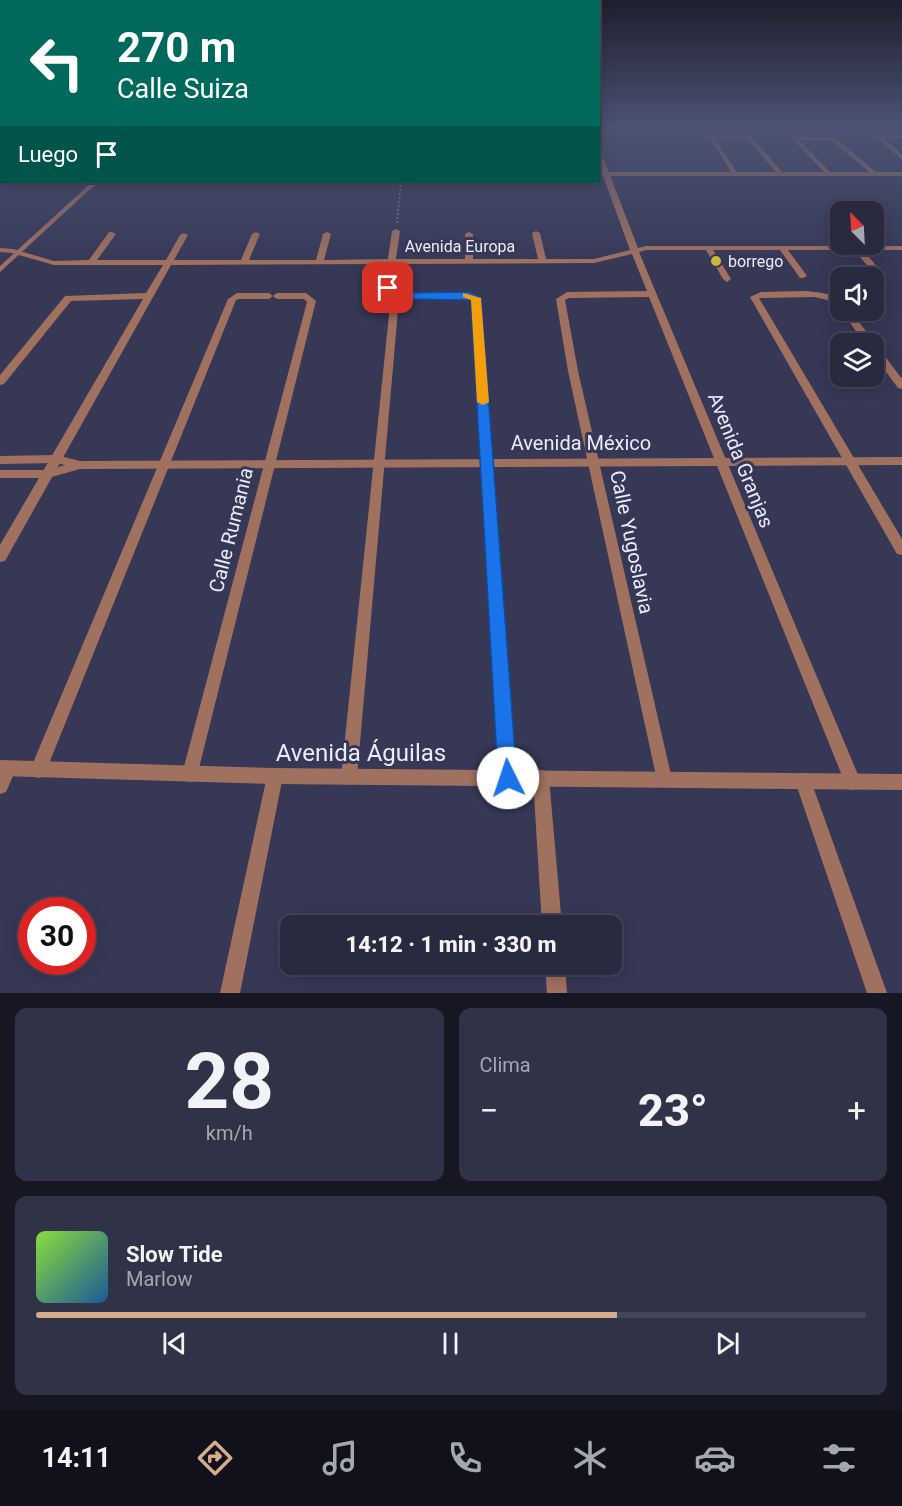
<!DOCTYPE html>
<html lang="es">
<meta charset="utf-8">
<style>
:root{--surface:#282a40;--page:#303247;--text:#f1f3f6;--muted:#a5a7b1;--line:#444659;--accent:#d6ab8b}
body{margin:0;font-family:Roboto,sans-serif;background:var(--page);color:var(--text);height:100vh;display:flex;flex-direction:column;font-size:22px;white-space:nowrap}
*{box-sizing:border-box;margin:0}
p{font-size:20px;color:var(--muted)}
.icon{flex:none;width:33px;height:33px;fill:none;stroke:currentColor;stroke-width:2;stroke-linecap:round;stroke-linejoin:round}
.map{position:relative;height:993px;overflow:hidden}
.details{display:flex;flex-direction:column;gap:15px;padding:15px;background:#161723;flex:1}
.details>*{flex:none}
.hud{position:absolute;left:0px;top:0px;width:600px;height:183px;box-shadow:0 3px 15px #0003,0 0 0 2px var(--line);background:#00695c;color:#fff;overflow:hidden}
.needle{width:39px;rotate:336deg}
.fabs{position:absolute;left:830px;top:201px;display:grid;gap:12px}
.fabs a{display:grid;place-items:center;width:54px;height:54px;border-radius:12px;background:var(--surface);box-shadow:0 3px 15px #0003,0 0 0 2px var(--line);font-size:30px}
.speed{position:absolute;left:18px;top:897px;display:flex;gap:12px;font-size:30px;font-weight:700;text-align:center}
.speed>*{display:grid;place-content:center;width:78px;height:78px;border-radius:50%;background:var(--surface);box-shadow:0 3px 15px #0003,0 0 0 2px var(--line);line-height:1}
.speed .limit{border:9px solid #d22;background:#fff;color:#111}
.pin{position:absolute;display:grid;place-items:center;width:51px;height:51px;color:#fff;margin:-26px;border-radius:12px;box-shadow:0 3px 9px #0006}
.me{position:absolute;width:66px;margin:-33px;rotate:356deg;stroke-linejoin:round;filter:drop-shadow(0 0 4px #0008)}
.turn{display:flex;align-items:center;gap:21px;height:126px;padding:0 18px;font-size:27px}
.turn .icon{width:78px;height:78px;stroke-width:2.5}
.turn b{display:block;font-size:42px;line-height:51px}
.then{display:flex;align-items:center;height:57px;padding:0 18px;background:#0003;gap:12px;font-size:22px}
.big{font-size:45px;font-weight:800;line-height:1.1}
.details .widget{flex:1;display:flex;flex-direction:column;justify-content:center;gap:9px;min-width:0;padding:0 21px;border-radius:12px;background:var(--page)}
.details .dial{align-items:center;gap:0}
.dial b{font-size:78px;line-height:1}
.song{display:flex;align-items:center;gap:18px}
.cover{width:72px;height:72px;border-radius:9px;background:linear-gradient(135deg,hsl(90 70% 55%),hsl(210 70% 35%))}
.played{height:6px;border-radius:3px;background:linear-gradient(90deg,var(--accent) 70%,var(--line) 70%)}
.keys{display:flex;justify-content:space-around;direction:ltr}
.heat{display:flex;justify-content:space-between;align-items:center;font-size:33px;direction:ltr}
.details .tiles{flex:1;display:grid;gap:15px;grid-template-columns:1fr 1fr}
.widget:last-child{grid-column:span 2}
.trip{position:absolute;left:280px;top:915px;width:342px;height:60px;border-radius:12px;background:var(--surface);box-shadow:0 3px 15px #0003,0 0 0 2px var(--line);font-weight:800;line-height:60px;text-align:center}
.dock{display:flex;height:96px;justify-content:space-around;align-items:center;background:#10111a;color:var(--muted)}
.dock .icon{width:42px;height:42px}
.dock .current{color:var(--accent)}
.dock b{font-size:27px;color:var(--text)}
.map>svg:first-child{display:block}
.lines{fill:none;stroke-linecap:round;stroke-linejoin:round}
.path{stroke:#7a7c96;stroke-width:1.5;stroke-dasharray:2 2;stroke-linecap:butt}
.minor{fill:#a17160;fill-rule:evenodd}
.tertiary{fill:#a17160;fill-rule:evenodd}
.route{fill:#1a73e8;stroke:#114b97;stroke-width:1.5}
.slow{fill:#f59e0b}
.poi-dot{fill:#ccb939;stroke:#363856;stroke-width:2}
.labels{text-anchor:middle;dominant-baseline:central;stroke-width:6;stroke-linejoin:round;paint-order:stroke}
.far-street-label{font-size:16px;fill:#e9ebff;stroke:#363856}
.far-poi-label{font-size:16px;fill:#e9ebff;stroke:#363856;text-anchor:start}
.street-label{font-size:20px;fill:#e9ebff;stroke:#363856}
.near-street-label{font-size:24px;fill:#e9ebff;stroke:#363856}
</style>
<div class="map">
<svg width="902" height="993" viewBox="0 0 902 993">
<rect width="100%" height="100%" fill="#363856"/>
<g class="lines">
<polyline class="path" points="397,223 401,182"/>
<g class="minor">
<rect x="0" y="127" width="2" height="3"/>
<rect x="0" y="135" width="2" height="4"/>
<polygon points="708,135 751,136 784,174 779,175 747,139 714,138 738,174 733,175"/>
<polygon points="879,135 902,135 902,139 885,139 902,155 902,160 877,138"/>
<polygon points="792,137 835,137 878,174 873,175 831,140 799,140 832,174 827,175 792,139"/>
<polygon points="598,150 601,152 638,248 646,246 902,246 902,250 863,250 885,276 881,278 878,278 854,250 788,250 807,276 803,278 800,278 780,250 713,250 731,279 727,282 723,279 706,250 646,250 639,252 861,782 859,788 853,790 847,788 649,297 569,298 565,300 578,371 672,779 670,785 664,787 658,785 568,371 556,299 567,292 647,291 632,254 594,263 395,264 392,288 397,293 469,292 480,298 516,778 514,784 508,786 502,784 500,778 472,299 468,298 399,299 357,777 355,783 349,785 343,783 341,777 391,296 384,288 387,264 171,265 5,561 0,562 0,545 143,299 71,301 4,384 0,385 0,375 65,296 146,293 163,265 54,265 12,253 0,252 0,248 13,249 54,261 89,260 109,232 112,232 116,234 97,260 166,260 180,235 184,233 188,235 174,260 241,260 252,234 256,232 260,234 249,260 316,260 323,234 327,232 331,234 324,260 388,259 392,231 396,229 400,231 396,259 465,259 465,234 469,232 473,234 473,259 538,259 532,233 536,231 540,233 546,259 594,259 630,250 598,162"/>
<polygon points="2,152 2,157 0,157 0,153"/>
<path d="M804 291C816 292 829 292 840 300V307L831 301 815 297 759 298 902 539V555L897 554 750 297 761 292Z"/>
<polygon points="237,293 269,293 273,296 277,293 306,293 316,301 196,780 190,782 184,780 182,774 307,302 304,299 277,299 273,296 269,299 239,299 236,300 44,776 38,778 32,776 30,770 228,299"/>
<polygon points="841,310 850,310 902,379 902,389 898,388 873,354 873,344 865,344"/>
<polygon points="8,761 14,763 16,769 6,792 0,794 0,768 2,763"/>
<polygon points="275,768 281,770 283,776 240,993 220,993 267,776 269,770"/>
<polygon points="541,770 547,772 549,778 562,926 542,926 533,778 535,772"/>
<polygon points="803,773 809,775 811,781 887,993 867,993 795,781 797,775"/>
<polygon points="545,964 565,964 567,993 547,993"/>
</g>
<g class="tertiary">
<rect x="598" y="172" width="304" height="4"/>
<rect x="0" y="174" width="2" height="4"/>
<polygon points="92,182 98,182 0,272 0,266"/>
<polygon points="56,455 80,461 902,457 902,465 80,469 48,478 0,478 0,470 48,470 65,465 56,463 0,464 0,456"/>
<polygon points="0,760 275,768 902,774 902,790 275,784 0,776"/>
</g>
</g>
<linearGradient id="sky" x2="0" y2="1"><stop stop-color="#1e1f2f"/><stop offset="0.48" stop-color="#4c5373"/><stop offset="1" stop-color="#4c5373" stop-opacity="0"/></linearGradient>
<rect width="902" height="266" fill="url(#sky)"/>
<polygon class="route" points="388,285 398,293 469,292 481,298 517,778 514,784 508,787 501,784 498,778 471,300 395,299 383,288"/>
<polygon class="slow" points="463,293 481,298 489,402 483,405 477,402 471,300 463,297"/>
<circle class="poi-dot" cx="716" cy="261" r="6"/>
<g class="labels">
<g class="far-street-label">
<text x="460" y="246">Avenida Europa</text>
</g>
<g class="far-poi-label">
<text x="728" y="261">borrego</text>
</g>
<g class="street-label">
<text x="581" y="443">Avenida México</text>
<text transform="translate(741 460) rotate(68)">Avenida Granjas</text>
<text transform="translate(231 530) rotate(-76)">Calle Rumania</text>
<text transform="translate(632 542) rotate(78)">Calle Yugoslavia</text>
</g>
<g class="near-street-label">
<text x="361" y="753">Avenida Águilas</text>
</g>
</g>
</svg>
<div class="fabs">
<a><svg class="needle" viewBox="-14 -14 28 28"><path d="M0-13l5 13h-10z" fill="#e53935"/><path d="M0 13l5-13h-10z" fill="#a5a7b1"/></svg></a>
<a><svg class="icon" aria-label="sound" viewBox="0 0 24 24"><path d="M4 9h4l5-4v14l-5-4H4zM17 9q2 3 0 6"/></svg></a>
<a><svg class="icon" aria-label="layers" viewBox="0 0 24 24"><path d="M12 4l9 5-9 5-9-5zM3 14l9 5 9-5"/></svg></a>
</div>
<div class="speed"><div class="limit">30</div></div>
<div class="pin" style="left:388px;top:288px;background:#d93025"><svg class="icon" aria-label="arrive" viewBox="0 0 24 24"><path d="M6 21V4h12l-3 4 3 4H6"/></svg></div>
<svg class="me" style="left:508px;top:778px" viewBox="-20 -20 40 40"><circle r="19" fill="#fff"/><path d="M0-13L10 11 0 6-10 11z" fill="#1a73e8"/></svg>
<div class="trip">14:12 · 1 min · 330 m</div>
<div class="hud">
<div class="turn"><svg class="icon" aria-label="left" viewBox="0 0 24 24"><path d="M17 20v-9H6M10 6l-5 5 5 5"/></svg><div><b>270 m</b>Calle Suiza</div></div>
<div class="then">Luego<svg class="icon" aria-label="arrive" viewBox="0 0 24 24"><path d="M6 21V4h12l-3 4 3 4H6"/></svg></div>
</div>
</div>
<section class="details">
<div class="tiles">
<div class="widget dial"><b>28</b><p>km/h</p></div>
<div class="widget"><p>Clima</p>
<div class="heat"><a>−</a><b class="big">23°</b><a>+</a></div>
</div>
<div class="widget">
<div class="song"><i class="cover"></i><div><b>Slow Tide</b><p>Marlow</p></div></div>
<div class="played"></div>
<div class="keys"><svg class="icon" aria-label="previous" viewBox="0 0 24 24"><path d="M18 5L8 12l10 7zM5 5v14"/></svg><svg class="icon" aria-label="pause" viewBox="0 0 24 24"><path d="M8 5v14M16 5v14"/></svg><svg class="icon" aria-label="next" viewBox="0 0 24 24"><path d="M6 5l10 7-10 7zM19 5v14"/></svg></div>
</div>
</div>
</section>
<nav class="dock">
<b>14:11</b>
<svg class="icon current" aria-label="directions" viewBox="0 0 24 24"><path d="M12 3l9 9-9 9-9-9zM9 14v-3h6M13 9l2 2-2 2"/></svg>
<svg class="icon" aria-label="music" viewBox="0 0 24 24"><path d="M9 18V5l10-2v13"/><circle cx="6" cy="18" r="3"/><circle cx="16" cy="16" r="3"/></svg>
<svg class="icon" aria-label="phone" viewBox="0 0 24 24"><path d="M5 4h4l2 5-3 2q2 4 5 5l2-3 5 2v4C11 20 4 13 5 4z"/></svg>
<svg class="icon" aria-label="climate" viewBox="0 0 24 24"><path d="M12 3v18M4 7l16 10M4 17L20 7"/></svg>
<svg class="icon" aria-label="car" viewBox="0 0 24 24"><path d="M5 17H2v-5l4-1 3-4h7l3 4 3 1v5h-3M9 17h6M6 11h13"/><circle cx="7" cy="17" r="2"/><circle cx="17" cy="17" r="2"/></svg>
<svg class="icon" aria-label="filters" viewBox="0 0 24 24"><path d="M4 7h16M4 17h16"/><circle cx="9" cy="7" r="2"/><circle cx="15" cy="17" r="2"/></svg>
</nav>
